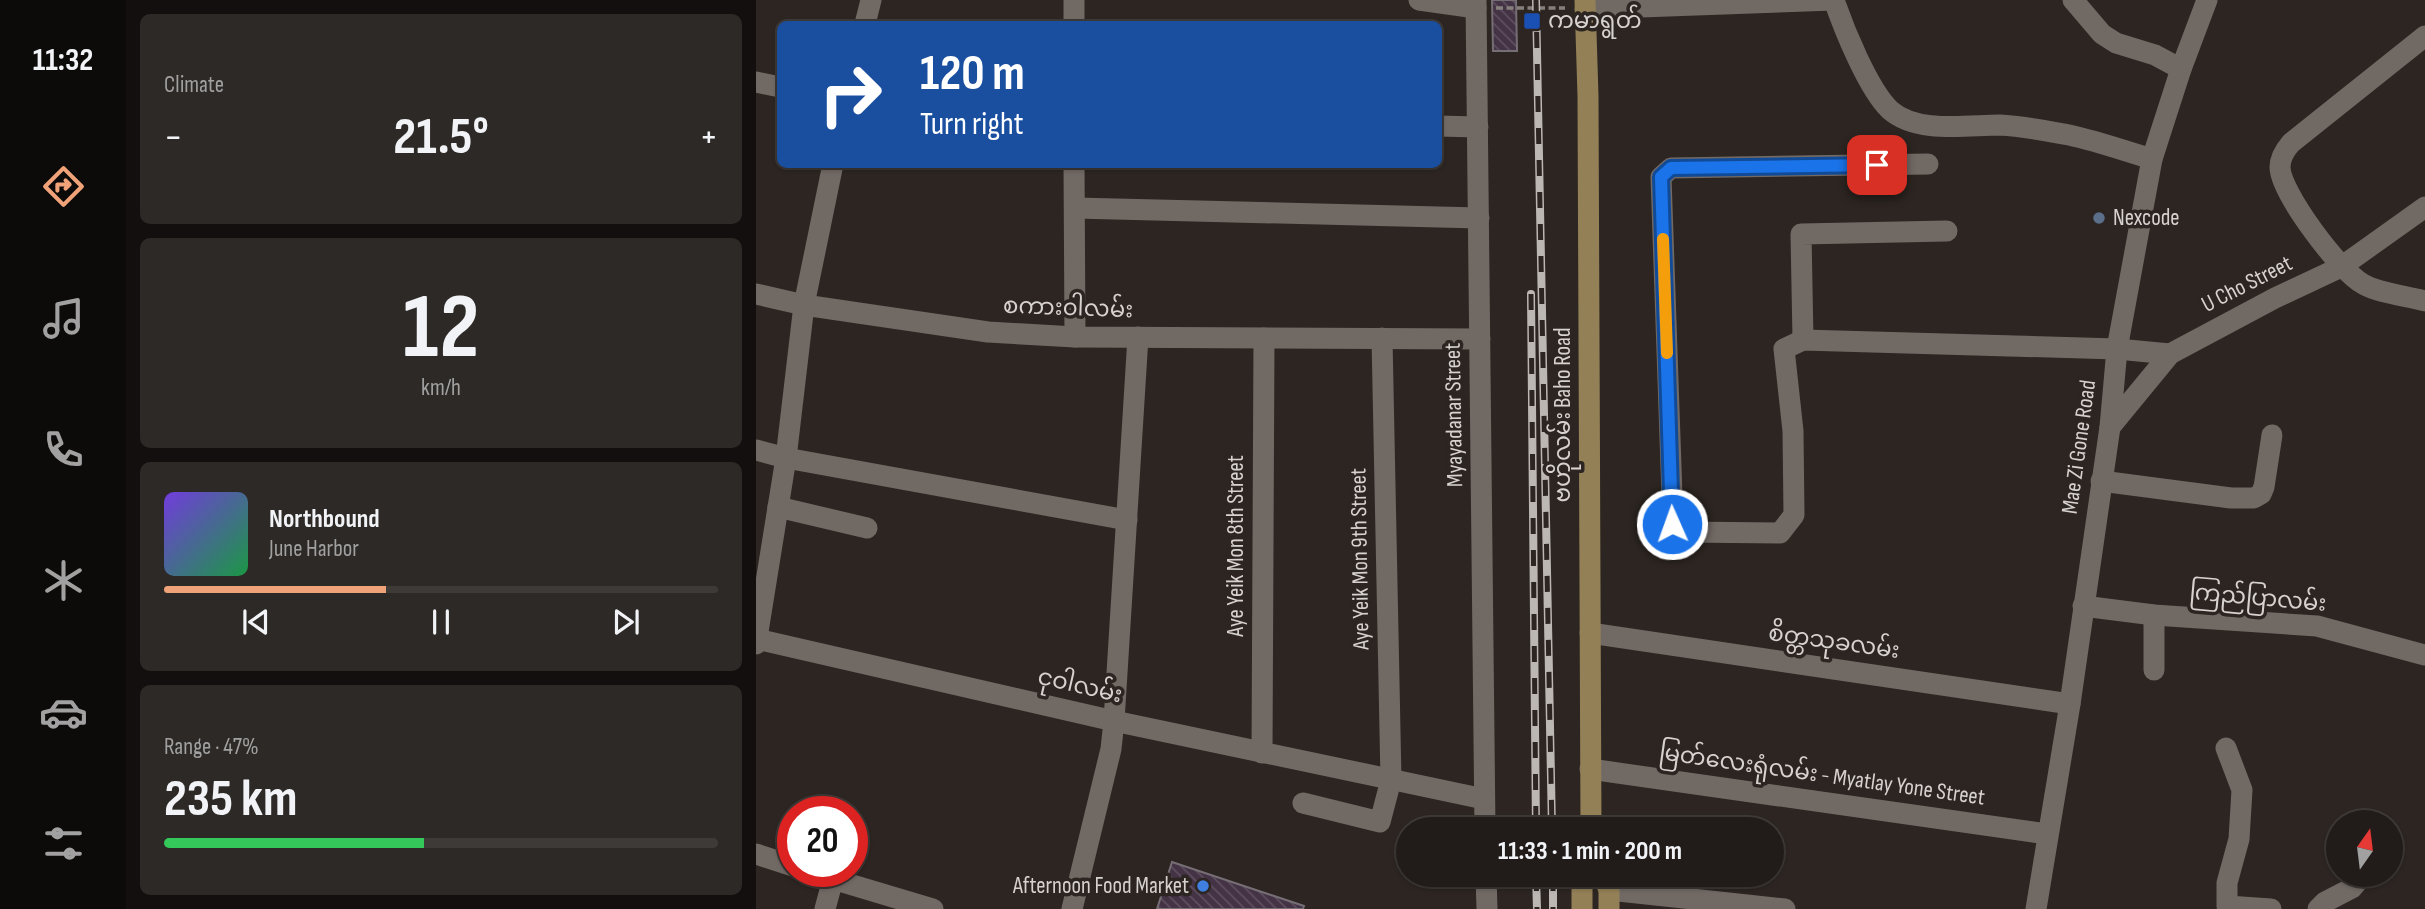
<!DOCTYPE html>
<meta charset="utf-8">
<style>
:root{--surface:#211c19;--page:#2d2926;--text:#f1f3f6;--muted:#a2a1a2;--line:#3e3a38;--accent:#f0a278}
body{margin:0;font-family:"Sofia Sans Condensed","Noto Sans Myanmar",sans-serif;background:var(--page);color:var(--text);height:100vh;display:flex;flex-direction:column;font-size:26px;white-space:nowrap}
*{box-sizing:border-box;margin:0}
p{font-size:23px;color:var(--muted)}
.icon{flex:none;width:38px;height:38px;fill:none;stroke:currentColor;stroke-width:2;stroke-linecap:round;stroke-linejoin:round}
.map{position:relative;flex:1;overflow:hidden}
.details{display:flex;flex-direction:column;gap:14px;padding:14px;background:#120f0e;width:630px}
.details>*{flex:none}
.top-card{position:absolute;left:21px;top:21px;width:665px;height:147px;border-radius:10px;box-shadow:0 2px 5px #0004,0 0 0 2px var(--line);background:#1a4fa0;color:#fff;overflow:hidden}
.needle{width:46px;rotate:14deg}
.buttons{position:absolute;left:1570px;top:810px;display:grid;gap:14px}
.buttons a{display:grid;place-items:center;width:77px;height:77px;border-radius:50%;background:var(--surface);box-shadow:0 2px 5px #0004,0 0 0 2px var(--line);font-size:35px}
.speed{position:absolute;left:21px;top:796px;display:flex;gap:14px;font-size:35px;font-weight:700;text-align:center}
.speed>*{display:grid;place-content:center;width:91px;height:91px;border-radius:50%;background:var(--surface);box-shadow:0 2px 5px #0004,0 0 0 2px var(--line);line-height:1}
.speed .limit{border:10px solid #d22;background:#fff;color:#111}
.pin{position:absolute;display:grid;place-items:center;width:60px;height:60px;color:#fff;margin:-30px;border-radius:14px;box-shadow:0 4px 10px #0006}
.me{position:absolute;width:77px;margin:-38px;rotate:358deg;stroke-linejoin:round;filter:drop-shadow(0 0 5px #0008)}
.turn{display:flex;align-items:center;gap:24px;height:147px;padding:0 28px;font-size:32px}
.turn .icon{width:91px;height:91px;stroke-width:2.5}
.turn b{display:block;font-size:49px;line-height:60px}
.big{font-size:52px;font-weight:700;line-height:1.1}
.details .tile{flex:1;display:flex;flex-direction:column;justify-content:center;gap:10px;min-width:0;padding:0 24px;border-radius:10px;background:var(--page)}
.details .dial{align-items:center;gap:0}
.dial b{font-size:91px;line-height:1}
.song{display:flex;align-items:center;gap:21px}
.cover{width:84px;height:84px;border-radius:10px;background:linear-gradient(135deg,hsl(260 70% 55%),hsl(140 70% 35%))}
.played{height:7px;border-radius:4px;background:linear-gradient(90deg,var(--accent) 40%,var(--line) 40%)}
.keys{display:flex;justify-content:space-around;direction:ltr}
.heat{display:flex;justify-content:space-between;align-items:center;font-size:38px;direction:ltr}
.charge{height:10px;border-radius:5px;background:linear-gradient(90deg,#34c759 47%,var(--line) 0)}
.trip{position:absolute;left:640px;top:817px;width:388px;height:70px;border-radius:35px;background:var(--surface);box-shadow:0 2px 5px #0004,0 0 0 2px var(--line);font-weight:700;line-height:70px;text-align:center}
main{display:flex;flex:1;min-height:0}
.tab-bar{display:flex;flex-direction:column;width:126px;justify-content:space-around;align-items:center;background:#0d0b0a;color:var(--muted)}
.tab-bar .icon{width:49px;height:49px}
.tab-bar .on{color:var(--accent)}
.tab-bar b{font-size:32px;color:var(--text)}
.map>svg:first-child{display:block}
.building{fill:url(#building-back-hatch);stroke:#756e75;stroke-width:2}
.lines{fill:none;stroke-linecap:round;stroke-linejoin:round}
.path{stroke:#86807d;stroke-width:3.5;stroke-dasharray:7 3.5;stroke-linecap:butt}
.minor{stroke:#716964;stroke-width:21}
.major{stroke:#938057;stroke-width:21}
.rail-casing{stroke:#bdb7b4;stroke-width:8}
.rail{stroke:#2c2521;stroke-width:5;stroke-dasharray:16;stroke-linecap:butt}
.route-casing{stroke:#114b97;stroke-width:18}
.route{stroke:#1a73e8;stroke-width:12}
.slow{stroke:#f59e0b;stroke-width:12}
.transit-dot{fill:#1a4fb4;stroke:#2c2521;stroke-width:2.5}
.service-dot{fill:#5c6f8a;stroke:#2c2521;stroke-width:2.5}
.shop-dot{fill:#3f7fe0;stroke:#2c2521;stroke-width:2.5}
.labels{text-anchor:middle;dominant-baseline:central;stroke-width:7;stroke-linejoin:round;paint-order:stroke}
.poi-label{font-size:23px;fill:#d7d2cf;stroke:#2c2521;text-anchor:start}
.street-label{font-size:23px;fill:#d7d2cf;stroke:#2c2521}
</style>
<main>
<nav class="tab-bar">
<b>11:32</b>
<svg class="icon on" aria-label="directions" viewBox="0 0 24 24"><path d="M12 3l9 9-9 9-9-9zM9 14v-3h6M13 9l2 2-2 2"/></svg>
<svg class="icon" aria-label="music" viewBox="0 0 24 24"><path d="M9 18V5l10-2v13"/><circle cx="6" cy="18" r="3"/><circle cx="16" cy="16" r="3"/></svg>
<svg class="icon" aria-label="phone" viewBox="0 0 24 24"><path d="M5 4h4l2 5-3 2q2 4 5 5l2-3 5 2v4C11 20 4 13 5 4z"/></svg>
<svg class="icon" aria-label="climate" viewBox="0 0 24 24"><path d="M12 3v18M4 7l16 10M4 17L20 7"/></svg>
<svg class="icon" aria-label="car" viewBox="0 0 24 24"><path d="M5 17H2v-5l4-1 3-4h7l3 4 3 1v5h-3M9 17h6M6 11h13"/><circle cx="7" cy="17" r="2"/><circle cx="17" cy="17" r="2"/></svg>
<svg class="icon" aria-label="filters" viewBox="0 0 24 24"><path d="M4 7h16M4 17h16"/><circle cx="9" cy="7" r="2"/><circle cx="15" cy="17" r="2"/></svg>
</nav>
<section class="details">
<div class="tile"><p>Climate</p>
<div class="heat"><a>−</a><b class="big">21.5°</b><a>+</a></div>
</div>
<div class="tile dial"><b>12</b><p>km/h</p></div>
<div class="tile">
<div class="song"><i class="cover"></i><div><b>Northbound</b><p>June Harbor</p></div></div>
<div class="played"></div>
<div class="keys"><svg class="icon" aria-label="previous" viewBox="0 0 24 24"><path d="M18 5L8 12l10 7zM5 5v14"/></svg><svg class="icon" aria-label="pause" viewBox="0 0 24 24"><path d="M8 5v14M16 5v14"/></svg><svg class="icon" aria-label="next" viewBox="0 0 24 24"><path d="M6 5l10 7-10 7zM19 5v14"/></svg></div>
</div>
<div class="tile"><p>Range · 47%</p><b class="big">235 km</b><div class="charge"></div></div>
</section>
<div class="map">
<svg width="1669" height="909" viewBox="0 0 1669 909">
<defs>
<pattern id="building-back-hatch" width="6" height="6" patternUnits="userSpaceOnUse" patternTransform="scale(1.75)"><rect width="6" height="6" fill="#443245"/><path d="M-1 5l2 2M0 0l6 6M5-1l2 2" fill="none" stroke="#5e4f5f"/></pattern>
</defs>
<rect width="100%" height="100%" fill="#2c2521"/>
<g class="building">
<polygon points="736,0 760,0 761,51 737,51"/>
<polygon points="416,862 548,906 547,909 401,909"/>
</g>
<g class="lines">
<polyline class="path" points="740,8 809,8"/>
<g class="minor">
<polyline points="318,0 318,24"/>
<polyline points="663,0 720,8"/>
<polyline points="720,0 729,830"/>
<path d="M1078 0C1088 29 1112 89 1134 110 1161 134 1211 125 1244 125 1266 126 1291 131 1313 135 1341 141 1369 151 1396 159"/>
<polyline points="1317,0 1346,34 1360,43 1399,55 1425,69"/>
<polyline points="829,9 1078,0"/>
<polyline points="109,24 115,0"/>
<path d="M1669 36 1535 143C1529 150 1524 158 1524 167 1524 192 1584 272 1607 284 1622 293 1651 296 1669 301"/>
<polyline points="0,82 24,87"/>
<polyline points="682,126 722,127"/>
<polyline points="318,164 319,337"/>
<polyline points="1172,164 915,168 905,177 917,525 927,532 1024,533 1038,515 1037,431 1028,349 1047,340 1361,349 1414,354"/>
<polyline points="319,208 723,218"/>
<polyline points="0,294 48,305 232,332 319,337 724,339"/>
<polyline points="1047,340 1045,234 1191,231"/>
<polyline points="1354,427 1414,354 1519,298 1585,267 1669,207"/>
<polyline points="0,450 30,458 371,520"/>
<polyline points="1345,481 1475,498 1498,498 1505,494 1508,487 1516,435"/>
<polyline points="22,507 111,528"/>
<polyline points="1327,606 1398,615 1561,626 1669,655"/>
<polyline points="1398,615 1398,670"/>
<polyline points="834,633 1314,704"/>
<polyline points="1,639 358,721 728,799"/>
<polyline points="0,644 30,458 48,305 77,164"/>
<polyline points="1470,748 1486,790 1483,839 1471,883 1471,906 1515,909"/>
<polyline points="506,753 508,338"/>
<polyline points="834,769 1291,834"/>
<polyline points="547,803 624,822 635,780 626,338"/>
<polyline points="0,854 37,866"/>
<polyline points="53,872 177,909"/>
<polyline points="730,875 731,909"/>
<polyline points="853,890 1029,909"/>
<polyline points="69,909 77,879"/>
<polyline points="316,909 355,749 358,721 382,337"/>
<polyline points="1280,909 1314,704 1354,427 1361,349 1396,159 1425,69 1451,0"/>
<polyline points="1562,909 1569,902 1596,888 1607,875"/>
</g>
<g class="major">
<polyline points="829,0 832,96 835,830"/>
<polyline points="847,875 853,890 853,909"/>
<polyline points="826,909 826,889 829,875"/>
</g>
<defs>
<g id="rail">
<polyline points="780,0 796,830"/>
<polyline points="775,294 780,830"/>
<polyline points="780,875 781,909"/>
<polyline points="797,875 797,909"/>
</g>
</defs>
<use href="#rail" class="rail-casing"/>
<use href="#rail" class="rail"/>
</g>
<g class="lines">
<defs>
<polyline id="route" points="916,524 905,177 915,168 1121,165"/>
</defs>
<use href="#route" class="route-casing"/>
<use href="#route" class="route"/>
<polyline class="slow" points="907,239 911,353"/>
</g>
<rect class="transit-dot" x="767" y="12" width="18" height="18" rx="3.5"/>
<circle class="service-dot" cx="1343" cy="218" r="7"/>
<circle class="shop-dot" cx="447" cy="886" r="7"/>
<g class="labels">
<g class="poi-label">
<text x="792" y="21">ကမာရွတ်</text>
<text x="1357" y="218">Nexcode</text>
<text x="433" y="886" text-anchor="end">Afternoon Food Market</text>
</g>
<g class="street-label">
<text transform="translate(1491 284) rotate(-27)">U Cho Street</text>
<text transform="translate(312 308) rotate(2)">စကား၀ါလမ်း</text>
<text transform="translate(698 415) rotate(-91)">Myayadanar Street</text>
<text transform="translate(807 415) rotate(-90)">ဗဟိုလမ်း Baho Road</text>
<text transform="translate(1323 447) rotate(-82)">Mae Zi Gone Road</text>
<text transform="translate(480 546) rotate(-90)">Aye Yeik Mon 8th Street</text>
<text transform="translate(604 559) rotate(-91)">Aye Yeik Mon 9th Street</text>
<text transform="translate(1502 598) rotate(5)">ကြည်ပြာလမ်း</text>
<text transform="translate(1078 642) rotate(8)">စိတ္တသုခလမ်း</text>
<text transform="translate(324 686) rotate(13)">ငုဝါလမ်း</text>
<text transform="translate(1066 775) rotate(8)">မြတ်လေးရုံလမ်း - Myatlay Yone Street</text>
</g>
</g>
</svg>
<div class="buttons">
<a><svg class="needle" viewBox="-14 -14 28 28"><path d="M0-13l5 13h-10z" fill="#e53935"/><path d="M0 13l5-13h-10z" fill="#a2a1a2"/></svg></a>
</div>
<div class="speed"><div class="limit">20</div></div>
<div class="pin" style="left:1121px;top:165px;background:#d93025"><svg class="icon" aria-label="arrive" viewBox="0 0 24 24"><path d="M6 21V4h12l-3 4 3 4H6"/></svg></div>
<svg class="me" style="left:916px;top:524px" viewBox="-20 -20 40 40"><circle r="17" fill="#1a73e8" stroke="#fff" stroke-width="3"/><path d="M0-11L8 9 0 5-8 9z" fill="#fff"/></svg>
<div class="trip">11:33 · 1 min · 200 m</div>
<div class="top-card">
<div class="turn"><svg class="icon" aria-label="right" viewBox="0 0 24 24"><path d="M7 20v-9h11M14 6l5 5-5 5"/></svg><div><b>120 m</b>Turn right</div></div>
</div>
</div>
</main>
